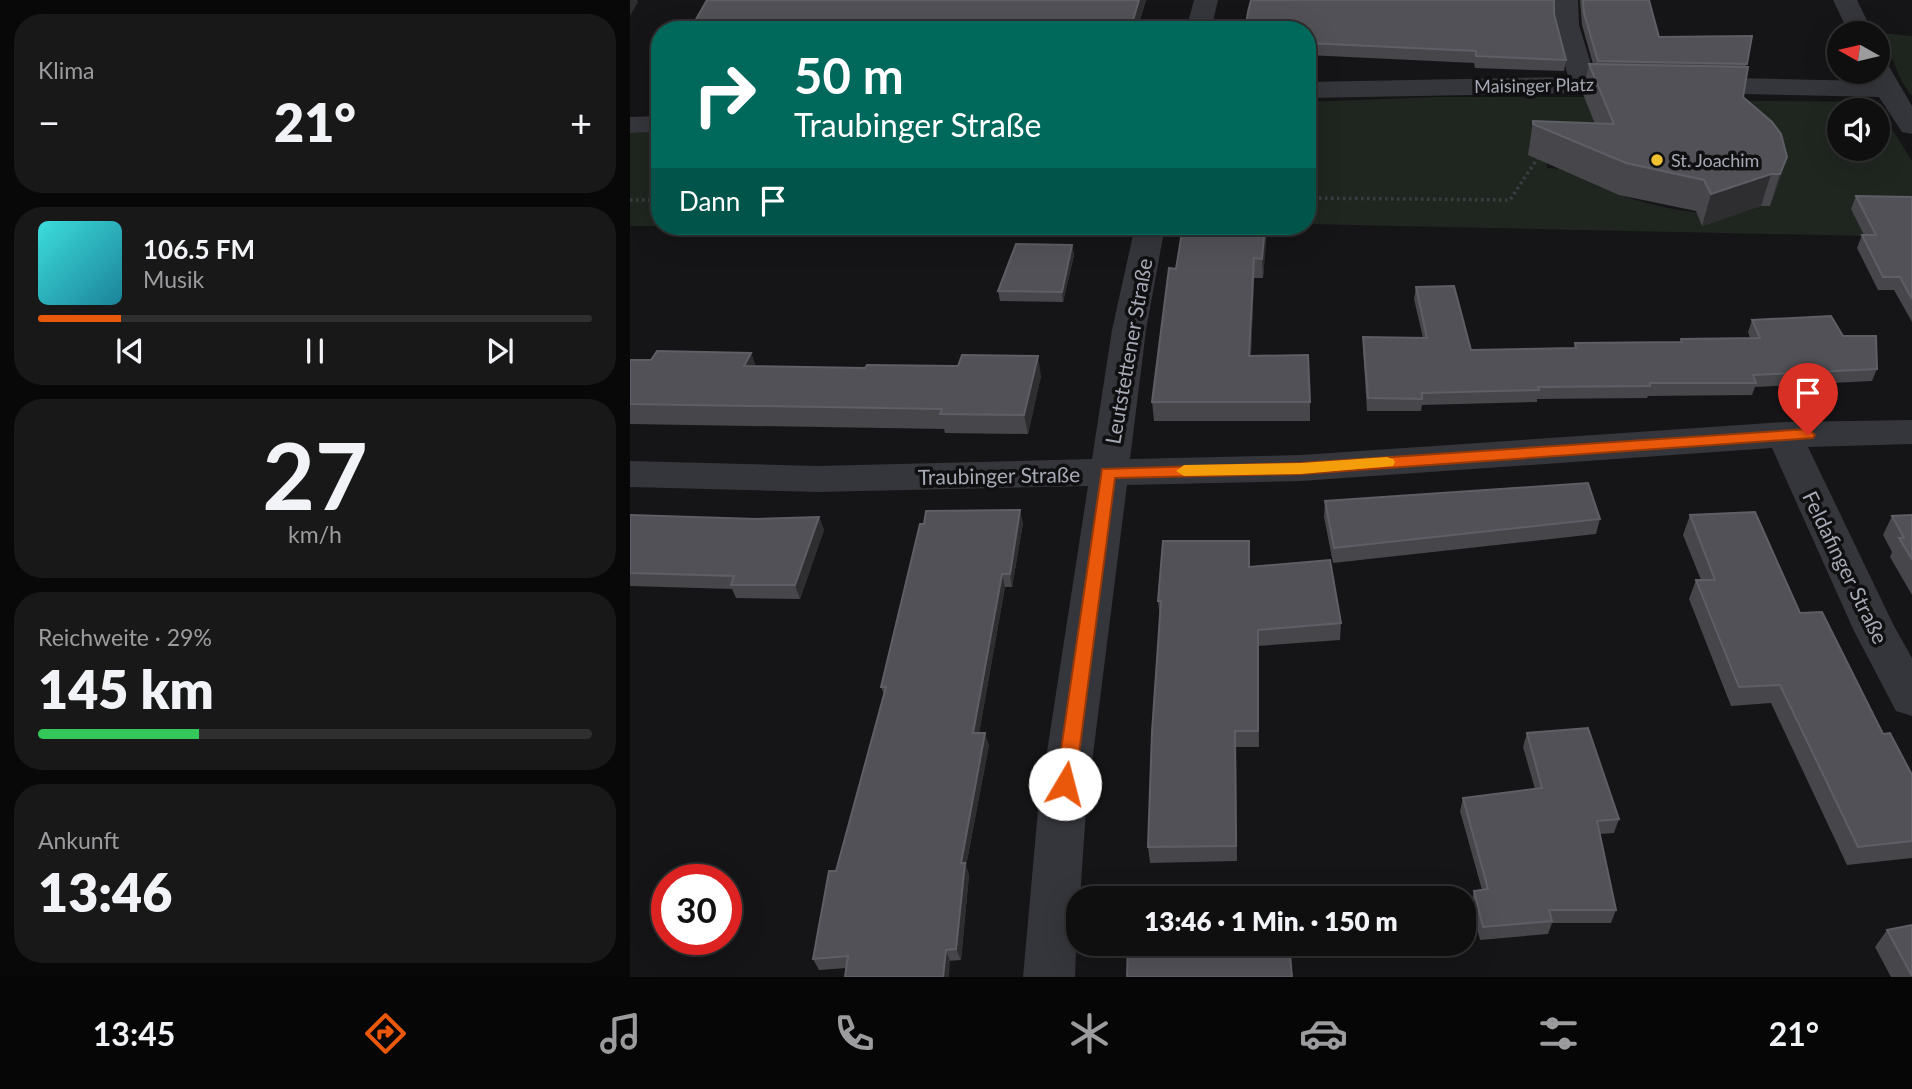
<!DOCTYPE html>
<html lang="de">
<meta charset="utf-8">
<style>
:root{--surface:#100f10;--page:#191819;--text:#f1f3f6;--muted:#9c9c9f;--line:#302f30;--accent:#ea580c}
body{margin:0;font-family:Lato,sans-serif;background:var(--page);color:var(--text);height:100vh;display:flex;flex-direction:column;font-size:26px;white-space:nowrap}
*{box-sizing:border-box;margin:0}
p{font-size:23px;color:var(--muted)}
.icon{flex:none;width:38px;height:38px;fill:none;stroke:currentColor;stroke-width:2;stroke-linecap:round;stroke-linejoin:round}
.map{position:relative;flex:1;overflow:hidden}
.drawer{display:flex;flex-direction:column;gap:14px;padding:14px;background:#090809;width:630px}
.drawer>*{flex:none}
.top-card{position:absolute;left:21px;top:21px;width:665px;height:214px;border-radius:28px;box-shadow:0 7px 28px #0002,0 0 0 2px var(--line);background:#00695c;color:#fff;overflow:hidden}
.needle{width:46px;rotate:278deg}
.tools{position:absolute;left:1197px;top:21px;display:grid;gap:14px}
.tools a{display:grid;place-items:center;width:63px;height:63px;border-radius:50%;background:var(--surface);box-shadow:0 7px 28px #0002,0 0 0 2px var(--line);font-size:35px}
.speed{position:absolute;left:21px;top:864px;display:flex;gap:14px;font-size:35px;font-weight:700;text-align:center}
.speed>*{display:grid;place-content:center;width:91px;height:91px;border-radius:50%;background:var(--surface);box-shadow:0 7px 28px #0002,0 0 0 2px var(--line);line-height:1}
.speed .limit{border:10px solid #d22;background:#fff;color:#111}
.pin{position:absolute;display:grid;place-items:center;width:60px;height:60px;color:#fff;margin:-72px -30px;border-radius:50% 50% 50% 0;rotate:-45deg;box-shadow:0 0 7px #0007}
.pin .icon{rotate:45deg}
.me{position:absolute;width:77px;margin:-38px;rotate:8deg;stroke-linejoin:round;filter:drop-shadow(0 0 5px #0008)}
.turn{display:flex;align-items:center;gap:24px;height:147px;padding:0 28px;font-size:32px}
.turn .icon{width:91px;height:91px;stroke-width:2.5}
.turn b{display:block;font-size:49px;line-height:60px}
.then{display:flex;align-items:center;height:66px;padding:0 28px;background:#0003;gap:14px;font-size:26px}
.big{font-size:52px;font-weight:800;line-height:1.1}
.drawer .card{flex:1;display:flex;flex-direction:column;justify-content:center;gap:10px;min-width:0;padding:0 24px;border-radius:28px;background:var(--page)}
.drawer .dial{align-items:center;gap:0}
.dial b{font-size:91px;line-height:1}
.song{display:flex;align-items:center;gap:21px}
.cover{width:84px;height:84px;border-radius:10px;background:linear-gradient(135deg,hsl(180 70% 55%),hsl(190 70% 35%))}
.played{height:7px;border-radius:4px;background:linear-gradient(90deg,var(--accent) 15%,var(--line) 15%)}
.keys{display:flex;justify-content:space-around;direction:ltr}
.heat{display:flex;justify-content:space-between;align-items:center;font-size:38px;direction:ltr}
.charge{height:10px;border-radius:5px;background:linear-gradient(90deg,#34c759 29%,var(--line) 0)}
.trip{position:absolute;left:436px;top:886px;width:410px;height:70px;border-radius:28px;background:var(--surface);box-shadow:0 7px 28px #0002,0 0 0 2px var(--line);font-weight:800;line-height:70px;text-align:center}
.tab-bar{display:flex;height:112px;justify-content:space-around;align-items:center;background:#060606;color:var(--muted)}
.tab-bar .icon{width:49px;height:49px}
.tab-bar .active{color:var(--accent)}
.tab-bar b{font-size:32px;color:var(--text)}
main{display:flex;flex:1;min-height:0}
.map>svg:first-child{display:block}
.green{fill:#1f2620;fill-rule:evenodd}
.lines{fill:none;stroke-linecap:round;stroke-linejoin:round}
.path{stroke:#3b3d42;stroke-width:3.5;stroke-dasharray:2.5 3.5;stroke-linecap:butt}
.minor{fill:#35363b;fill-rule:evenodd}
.wall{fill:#46464b}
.shaded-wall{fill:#2e2e31}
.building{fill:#515157;stroke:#5e5f66;stroke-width:2}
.route{fill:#ea580c;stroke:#983908;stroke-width:2}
.slow{fill:#f59e0b}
.poi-dot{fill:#f1c132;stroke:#100f11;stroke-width:2.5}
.labels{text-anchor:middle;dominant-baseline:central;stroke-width:7;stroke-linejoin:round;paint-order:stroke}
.far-street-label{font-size:18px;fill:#a6aab6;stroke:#100f11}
.far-poi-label{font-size:18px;fill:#a6aab6;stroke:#100f11;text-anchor:start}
.street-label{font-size:21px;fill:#a6aab6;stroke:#100f11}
</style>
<main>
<section class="drawer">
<div class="card"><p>Klima</p>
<div class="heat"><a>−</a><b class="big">21°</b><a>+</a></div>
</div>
<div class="card">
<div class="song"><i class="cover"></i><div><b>106.5 FM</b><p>Musik</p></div></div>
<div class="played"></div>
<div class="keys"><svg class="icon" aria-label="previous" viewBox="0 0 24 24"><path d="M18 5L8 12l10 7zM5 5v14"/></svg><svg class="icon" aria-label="pause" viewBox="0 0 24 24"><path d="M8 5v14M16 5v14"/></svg><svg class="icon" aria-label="next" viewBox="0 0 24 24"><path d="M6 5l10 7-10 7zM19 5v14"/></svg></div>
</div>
<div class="card dial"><b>27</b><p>km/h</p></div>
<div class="card"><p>Reichweite · 29%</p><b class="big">145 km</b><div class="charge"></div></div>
<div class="card"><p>Ankunft</p><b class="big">13:46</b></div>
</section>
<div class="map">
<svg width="1282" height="977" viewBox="0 0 1282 977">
<rect width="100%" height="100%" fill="#151416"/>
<g class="green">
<polygon points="1251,33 1282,36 1282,96 1272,82"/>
<path d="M804 97H955L961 114 979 136 917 153V168L945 170C973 198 1072 220 1111 213 1121 211 1132 205 1142 201L1036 100 1245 102 1282 161V237L677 224V102ZM1209 110H1248V149H1209Z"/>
<polygon points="30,132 30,226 70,226 0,226 0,133"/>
</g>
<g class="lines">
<g class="path">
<polyline points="677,198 880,200 909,156"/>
<polyline points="0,200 30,200"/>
</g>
<g class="minor">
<polygon points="564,0 588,0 581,30 556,30"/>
<polygon points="924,0 948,0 949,25 965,77 1016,78 1020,84 1016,90 1007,92 677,98 677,82 938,77 925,25"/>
<polygon points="1203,0 1227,0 1243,33 1219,33"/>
<polygon points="1248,61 1257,63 1282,106 1282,134 1272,132 1249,97 1063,93 1054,91 1050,85 1054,79 1063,77 1240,81 1236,72 1248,72"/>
<polygon points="30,116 30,132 0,133 0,117"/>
<polygon points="505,226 535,226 516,330 500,459 671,455 1154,422 1282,420 1282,444 1178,447 1264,626 1282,658 1282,716 1266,711 1224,631 1142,448 671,481 497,485 456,810 450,898 448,898 445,977 393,977 408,810 458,486 188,492 0,487 0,461 188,466 462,459 482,330"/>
</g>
</g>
<g class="wall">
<polygon points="77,0 516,0 507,30 60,30"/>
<polygon points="950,0 1019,0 1029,37 1122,36 1116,67 1113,97 1157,157 1140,206 1131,206 1072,226 1066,211 989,195 898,155 903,121 965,124 953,94 959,64 963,64 952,25"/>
<polygon points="924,14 936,60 934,71 845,68 844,63 677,55 677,30"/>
<polygon points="30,66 30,101 29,101 22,81"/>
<polygon points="1226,196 1282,197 1282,322 1264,290 1248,290 1227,248 1232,235 1234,235 1221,209"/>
<polygon points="553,226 637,226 633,278 624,278 621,356 680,402 680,421 524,421 522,402"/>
<polygon points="442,245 444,255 433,302 370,301 368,291"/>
<polygon points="786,287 841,350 944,348 945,343 1050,342 1051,339 1120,338 1118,332 1122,320 1213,336 1247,369 1242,381 1125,387 1122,395 1018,396 1017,398 907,399 907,402 792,405 791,411 737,411 733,349 733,337 793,338 784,299"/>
<polygon points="121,353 126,367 411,376 398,434 315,433 314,429 0,424 0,360 21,360"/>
<polygon points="695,501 970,519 966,534 703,563 694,517"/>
<polygon points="0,515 127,519 189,517 194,530 170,599 106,598 102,589 0,586"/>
<polygon points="1060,515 1170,613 1282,775 1282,858 1217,865 1141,703 1101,706 1059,599 1066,580 1071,580 1053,535"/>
<polygon points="1282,515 1282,595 1260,557 1262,552 1253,535 1262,516"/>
<polygon points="393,523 382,587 375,587 349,733 359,745 336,866 339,875 331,960 189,970 183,959 254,694 251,687"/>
<polygon points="619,566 711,623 710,640 628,646 629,747 606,747 607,861 520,863 518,847 530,618 528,601"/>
<polygon points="897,733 989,819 984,833 970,834 986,910 981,923 922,923 918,934 850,940 841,904 844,891 852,890 830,811 833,798 905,789 893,747"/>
<polygon points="1257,930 1282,977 1261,977 1245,947"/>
</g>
<g class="shaded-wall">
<polygon points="0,0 7,0 8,2 0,16"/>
<polygon points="509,0 516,0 507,30 500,30"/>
<polygon points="1157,157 1147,188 1140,206 1150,174"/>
<polygon points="1141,174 1131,206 1072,226 1081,194"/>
<polygon points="635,226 637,226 637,232 633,278 632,259"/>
<polygon points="442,245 444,255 433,302 432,292"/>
<polygon points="624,258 624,278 620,375 619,356"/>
<polygon points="121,353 128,372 114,366"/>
<polygon points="408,356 411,376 398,434 394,415"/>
<polygon points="390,510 393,523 382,587 380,574"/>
<polygon points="189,517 194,530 170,599 165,585"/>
<polygon points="372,574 375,587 347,745 343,733"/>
<polygon points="355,733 359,745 336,866 339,875 331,960 326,949 331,863"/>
<polygon points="316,950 320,961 319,977 313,977"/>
</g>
<g class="building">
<polygon points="77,0 509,0 500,30 478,30 381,24 380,30 60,30"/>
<polygon points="621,0 924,0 924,14 936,60 846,56 846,51 677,43 677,30 615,30 618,12"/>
<polygon points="953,0 1019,0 1029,37 1122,36 1117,64 968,61 954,13"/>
<polygon points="959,64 1118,67 1113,97 1142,122 1151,134 1157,157 1150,174 1141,174 1081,194 1074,180 996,163 903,124 903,121 984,124"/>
<polygon points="30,66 30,81 22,81"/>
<polygon points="1226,196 1282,197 1282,299 1270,277 1253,277 1232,235 1246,235"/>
<polygon points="553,226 635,226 632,259 624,258 619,356 678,355 680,402 522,402 539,268 546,269"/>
<polygon points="386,244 442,245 432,292 368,291"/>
<polygon points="824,286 841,350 946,348 945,343 1052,342 1051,339 1130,338 1122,320 1201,316 1213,336 1246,336 1247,369 1123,375 1126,383 1020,383 1020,386 908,387 909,390 792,393 792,399 738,398 733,337 797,338 786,287"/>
<polygon points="27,351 121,353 114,366 235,368 237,365 328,366 332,355 408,356 394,415 310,414 312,409 0,404 0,360 21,360"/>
<polygon points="958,483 970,519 704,548 695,501"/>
<polygon points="390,510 380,574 372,574 343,733 355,733 331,863 335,863 326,949 316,950 313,977 215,977 218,956 183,959 199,871 206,871 256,687 251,687 290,524 294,524 296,511"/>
<polygon points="1125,512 1170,613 1192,612 1253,734 1260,733 1282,775 1282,841 1228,847 1150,685 1109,687 1066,580 1085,580 1060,515"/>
<polygon points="0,515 127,519 189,517 165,585 101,585 104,576 0,573"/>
<polygon points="1282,515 1282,559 1269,538 1274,538 1262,516"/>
<polygon points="533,541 619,541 619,567 700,560 711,623 628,630 628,731 605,731 606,846 518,847 522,732 531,601 528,601"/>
<polygon points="958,728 989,819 967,821 986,910 919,910 922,921 853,927 844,891 858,889 833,798 912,788 897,733"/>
<polygon points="1282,925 1282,976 1257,930"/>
<polygon points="498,943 659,943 662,977 497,977"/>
</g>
<polygon class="route" points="1178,429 1185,435 1183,438 671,474 485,478 445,784 442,790 435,793 429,790 426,784 472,469 671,463"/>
<polygon class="slow" points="757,457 763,459 765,462 763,466 671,474 554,476 546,471 554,465 671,463"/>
<circle class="poi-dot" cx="1027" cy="160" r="7"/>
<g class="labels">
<g class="far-street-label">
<text transform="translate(904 85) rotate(-1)">Maisinger Platz</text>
</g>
<g class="far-poi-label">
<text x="1041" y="160">St. Joachim</text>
</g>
<g class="street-label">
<text transform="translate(498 351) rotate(-80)">Leutstettener Straße</text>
<text transform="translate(369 475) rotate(-1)">Traubinger Straße</text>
<text transform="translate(1216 567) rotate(64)">Feldafinger Straße</text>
</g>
</g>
</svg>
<div class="tools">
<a><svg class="needle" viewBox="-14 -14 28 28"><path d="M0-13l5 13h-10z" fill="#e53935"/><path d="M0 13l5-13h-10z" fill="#9c9c9f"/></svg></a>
<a><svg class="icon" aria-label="sound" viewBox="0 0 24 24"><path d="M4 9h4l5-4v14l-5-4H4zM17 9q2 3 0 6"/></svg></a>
</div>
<div class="speed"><div class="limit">30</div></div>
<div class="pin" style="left:1178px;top:435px;background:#d93025"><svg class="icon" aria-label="arrive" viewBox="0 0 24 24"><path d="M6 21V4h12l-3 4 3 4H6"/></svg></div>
<svg class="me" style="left:435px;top:784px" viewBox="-20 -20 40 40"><circle r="19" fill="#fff"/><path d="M0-13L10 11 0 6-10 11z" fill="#ea580c"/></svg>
<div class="trip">13:46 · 1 Min. · 150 m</div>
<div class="top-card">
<div class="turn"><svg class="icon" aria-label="right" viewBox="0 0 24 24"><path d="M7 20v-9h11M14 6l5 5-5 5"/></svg><div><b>50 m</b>Traubinger Straße</div></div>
<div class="then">Dann<svg class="icon" aria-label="arrive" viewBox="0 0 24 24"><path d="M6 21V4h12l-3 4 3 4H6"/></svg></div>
</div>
</div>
</main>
<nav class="tab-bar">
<b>13:45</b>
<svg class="icon active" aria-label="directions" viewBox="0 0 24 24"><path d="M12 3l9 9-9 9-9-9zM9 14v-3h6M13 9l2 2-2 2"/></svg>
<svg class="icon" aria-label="music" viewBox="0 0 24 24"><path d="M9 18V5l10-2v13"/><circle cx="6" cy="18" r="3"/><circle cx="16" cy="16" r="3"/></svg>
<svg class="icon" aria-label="phone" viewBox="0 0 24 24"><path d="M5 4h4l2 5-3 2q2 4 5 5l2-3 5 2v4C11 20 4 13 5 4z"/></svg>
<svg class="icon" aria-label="climate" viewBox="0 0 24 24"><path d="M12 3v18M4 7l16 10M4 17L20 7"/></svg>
<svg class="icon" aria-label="car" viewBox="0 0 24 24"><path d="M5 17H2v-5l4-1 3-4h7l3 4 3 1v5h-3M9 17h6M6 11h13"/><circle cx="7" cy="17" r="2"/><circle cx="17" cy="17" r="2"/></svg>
<svg class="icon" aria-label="filters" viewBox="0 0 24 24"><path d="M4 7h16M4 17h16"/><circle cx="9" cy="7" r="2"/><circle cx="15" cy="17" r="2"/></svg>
<b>21°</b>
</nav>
